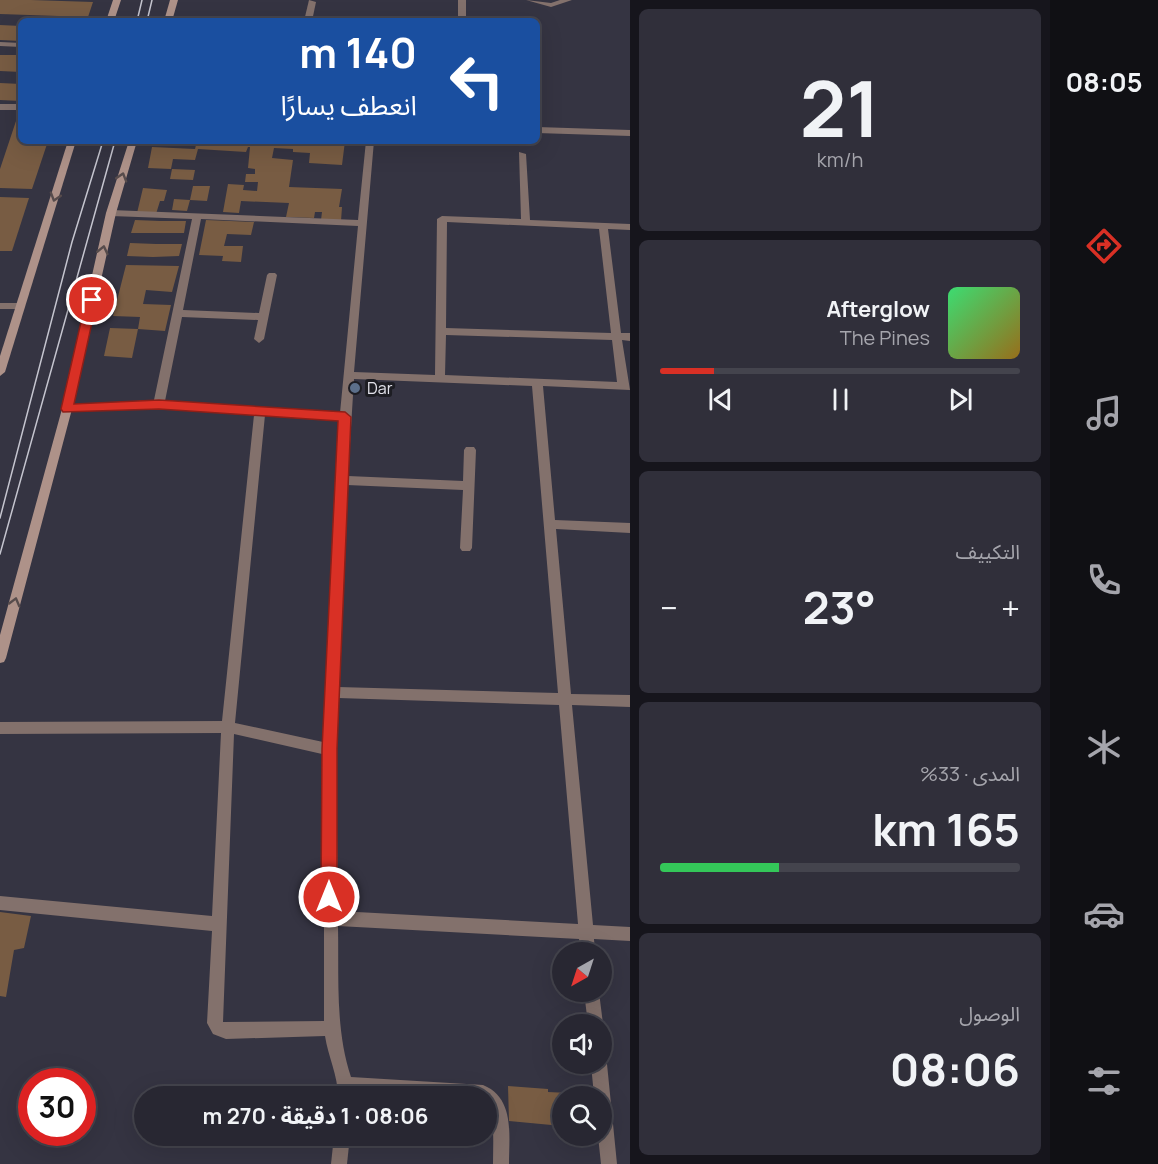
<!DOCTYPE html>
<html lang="ar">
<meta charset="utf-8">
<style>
:root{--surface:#282732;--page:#302f3a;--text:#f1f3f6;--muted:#a5a5ac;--line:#44444d;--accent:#d93025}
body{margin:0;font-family:Manrope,"Noto Sans Arabic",sans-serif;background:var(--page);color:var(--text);direction:rtl;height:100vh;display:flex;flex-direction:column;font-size:22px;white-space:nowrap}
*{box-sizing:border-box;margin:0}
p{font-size:20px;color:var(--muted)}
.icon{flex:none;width:33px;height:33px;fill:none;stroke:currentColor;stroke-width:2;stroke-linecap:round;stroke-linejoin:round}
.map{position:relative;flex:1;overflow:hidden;direction:ltr}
.details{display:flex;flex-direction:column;gap:9px;padding:9px;background:#16151c;width:420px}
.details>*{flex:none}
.guide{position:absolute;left:18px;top:18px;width:522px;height:126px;border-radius:9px;box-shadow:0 6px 24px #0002,0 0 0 2px var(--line);direction:rtl;background:#1a4fa0;color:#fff;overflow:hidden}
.needle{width:39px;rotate:219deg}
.buttons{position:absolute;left:552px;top:942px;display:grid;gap:12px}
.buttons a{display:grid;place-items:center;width:60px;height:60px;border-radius:50%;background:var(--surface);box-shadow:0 6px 24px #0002,0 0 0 2px var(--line);font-size:30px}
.speed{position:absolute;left:18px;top:1068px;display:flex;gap:12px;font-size:30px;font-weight:700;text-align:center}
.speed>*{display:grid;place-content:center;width:78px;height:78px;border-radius:50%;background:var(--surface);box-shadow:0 6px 24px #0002,0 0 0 2px var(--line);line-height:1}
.speed .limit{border:9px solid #d22;background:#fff;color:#111}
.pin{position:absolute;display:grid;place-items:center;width:51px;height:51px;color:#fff;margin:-26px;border:3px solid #fff;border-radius:50%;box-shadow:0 2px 6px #0007}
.me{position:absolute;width:66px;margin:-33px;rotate:0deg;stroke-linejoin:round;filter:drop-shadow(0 0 4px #0008)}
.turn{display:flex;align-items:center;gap:21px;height:126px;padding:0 24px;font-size:27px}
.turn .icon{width:78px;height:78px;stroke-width:2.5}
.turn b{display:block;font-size:42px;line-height:51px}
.big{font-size:45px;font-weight:700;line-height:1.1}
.details .widget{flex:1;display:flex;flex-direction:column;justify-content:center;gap:9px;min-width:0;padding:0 21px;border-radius:9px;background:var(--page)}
.details .dial{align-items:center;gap:0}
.dial b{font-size:78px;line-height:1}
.song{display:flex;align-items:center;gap:18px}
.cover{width:72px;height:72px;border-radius:9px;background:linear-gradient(135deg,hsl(140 70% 55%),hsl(40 70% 35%))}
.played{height:6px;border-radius:3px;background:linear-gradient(90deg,var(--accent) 15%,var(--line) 15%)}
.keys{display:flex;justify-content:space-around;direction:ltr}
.heat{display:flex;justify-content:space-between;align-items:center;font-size:33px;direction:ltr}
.charge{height:9px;border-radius:4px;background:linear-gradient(90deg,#34c759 33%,var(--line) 0)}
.trip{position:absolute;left:134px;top:1086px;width:363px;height:60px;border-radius:30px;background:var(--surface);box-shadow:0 6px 24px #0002,0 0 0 2px var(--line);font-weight:700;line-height:60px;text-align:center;direction:rtl}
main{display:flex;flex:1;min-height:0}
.dock{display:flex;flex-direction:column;width:108px;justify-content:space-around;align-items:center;background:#101014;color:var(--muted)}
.dock .icon{width:42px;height:42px}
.dock .selected{color:var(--accent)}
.dock b{font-size:27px;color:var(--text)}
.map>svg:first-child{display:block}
.building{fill:#785c43}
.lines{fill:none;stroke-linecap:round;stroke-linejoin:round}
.street{fill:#83716c;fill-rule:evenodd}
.secondary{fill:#ae9289;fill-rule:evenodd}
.tram{stroke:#c5c5cf;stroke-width:1.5}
.oneway{stroke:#574c4c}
.route{fill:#d93025;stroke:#8d1f18;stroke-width:1.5}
.service-dot{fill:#5c6f8a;stroke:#1d1d23;stroke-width:2}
.labels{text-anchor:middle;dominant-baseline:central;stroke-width:6;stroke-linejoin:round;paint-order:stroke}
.poi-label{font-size:16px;fill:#e2e2eb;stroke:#1d1d23;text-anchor:start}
</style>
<main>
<nav class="dock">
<b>08:05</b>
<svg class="icon selected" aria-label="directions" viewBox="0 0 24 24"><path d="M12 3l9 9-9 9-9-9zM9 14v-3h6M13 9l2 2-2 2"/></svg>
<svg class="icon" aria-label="music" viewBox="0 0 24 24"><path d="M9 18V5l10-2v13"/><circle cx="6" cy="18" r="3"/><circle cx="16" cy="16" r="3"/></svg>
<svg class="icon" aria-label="phone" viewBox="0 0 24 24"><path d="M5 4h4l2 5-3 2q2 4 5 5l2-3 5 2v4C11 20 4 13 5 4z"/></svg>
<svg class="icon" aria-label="climate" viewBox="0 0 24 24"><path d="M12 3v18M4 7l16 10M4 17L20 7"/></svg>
<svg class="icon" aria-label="car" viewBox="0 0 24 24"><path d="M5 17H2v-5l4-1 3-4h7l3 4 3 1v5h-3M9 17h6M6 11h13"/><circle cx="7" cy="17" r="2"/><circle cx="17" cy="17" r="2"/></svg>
<svg class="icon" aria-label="filters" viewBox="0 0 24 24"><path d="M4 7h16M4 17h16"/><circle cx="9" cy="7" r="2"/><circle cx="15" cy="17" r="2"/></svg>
</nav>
<section class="details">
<div class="widget dial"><b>21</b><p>km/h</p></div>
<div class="widget">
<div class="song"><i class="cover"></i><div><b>Afterglow</b><p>The Pines</p></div></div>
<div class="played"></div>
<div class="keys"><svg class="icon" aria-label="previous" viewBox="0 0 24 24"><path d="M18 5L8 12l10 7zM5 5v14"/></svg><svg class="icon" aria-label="pause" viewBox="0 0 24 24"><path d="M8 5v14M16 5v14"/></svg><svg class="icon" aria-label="next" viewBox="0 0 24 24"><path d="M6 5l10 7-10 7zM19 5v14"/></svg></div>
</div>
<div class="widget"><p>التكييف</p>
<div class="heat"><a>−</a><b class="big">23°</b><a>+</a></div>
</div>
<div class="widget"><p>المدى · 33%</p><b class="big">165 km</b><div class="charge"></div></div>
<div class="widget"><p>الوصول</p><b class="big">08:06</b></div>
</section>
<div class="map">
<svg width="630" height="1164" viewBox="0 0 630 1164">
<rect width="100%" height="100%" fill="#353442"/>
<g class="building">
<polygon points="0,0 31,0 93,2 88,17 0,14"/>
<polygon points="0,25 21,26 21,41 0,40"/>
<polygon points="0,55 21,55 21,72 0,71"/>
<polygon points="0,83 21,84 21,101 0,100"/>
<polygon points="17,118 21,119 21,141 48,141 32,189 0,188 0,169"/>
<polygon points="197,141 345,141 342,165 309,163 310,153 293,152 293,149 274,148 272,158 293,160 289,187 342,189 339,207 342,207 341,221 321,220 322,212 315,212 314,218 286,217 289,203 241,201 239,213 223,212 228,184 244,185 243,190 257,191 258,182 245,182 246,174 255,174 255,169 248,168 250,147 248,147 246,152 198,149 195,160 173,159 171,169 148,168 152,147 195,149"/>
<polygon points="172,169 195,170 193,180 170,179"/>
<polygon points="193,186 210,186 207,201 190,200"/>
<polygon points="143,188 167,190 164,201 160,201 156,214 137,213"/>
<polygon points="0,197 29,198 12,251 0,251"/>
<polygon points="174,199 190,200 187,211 172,210"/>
<polygon points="135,220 160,221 186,221 184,233 131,233"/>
<polygon points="206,220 254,222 251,235 227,234 224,246 243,246 241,262 222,261 223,256 199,255"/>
<polygon points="130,243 156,244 182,244 179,256 153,257 127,256"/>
<polygon points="126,265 179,266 172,292 146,290 143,304 171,305 165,331 138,329 140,317 113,316"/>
<polygon points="110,328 138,329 132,358 104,356"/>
<polygon points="0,912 31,916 24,948 14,950 6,997 0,996"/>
<polygon points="508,1086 548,1089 548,1092 590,1094 590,1096 562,1096 562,1126 509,1121"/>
</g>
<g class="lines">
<g class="street">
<polygon points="309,0 316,2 312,21 304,21"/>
<rect x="458" y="0" width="8" height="21"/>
<polygon points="526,0 551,3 560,0 572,0 551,7"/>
<polygon points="0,42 21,43 21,47 0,46"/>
<rect x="0" y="104" width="21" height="6"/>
<polygon points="537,127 630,130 630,136 537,133"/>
<path d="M366 141H374L354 372 435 375 437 219 442 216 521 219 519 152 526 154 530 220 630 224V230L608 229 621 333H630V341L622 340 630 390 543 386 555 520 630 523V533L556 529 571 694 630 695V707L572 705 593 925 630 927V941L594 939 595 952H581L579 939 338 926C339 977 335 1029 351 1077L483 1085C515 1098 509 1135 509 1164H493C493 1149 494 1134 492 1120 491 1111 486 1105 486 1096H407L354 1093V1096H338C338 1076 328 1056 325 1036L226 1039 213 1034 207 1023 212 931 0 910V896L212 916 221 733 0 734V722L222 721 254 415 159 408 63 412 62 409 63 406 67 405 154 400 192 219 111 216 106 213 111 210 358 220ZM201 219 358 226 340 413 165 401 182 317 258 320 254 339 259 343 264 339 277 275 275 273H269L267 275 259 313 183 310ZM447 222 599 229 611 333 446 328ZM446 335 612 340 617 382 445 375ZM354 379 532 386 558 693 338 687 347 485 463 490 460 548 462 551H470L472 548 476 450 474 447H466L464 450 463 481 348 476ZM265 415 339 421 323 742 235 723ZM338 698 559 705 578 924 338 911 336 749ZM234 734 322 754 324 914 322 918 324 922V1021L223 1022Z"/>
<polygon points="0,303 20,303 25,306 20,309 0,309"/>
<polygon points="584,992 599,992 603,1024 602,1027 602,1024 588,1024"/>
<polygon points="602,1057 605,1058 607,1064 617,1164 601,1164 598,1136 602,1136 602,1096 594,1096 591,1064 602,1064"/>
<polygon points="334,1136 350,1136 347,1164 331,1164"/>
</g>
<g class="secondary">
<polygon points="113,0 121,0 114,21 106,21"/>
<polygon points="170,0 178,0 172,21 164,21"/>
<polygon points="68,141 76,141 5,372 0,376 0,356"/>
<polygon points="129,141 137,141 116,213 72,409 6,658 4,662 0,663 0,635 62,409 106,213"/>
</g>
<g class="tram">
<polyline points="137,21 142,0"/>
<polyline points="147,21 152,0"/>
<polyline points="0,518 72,242 103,141"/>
<polyline points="0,554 115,141"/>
</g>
</g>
<defs><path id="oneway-chevron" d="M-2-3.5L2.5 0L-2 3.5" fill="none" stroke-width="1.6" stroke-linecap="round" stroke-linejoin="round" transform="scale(1.5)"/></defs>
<g class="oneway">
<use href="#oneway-chevron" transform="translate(122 177) rotate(-73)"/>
<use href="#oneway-chevron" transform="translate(55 197) rotate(107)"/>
<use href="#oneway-chevron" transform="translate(103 250) rotate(-77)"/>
<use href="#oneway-chevron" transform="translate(15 602) rotate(-75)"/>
</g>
<polygon class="route" points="92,296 97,300 74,404 159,400 345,412 351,417 337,749 337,897 335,903 329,905 323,903 321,897 322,749 338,421 159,409 63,412 61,409 86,300"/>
<circle class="service-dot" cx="355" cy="388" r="6"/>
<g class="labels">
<g class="poi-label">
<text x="367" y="388">Dar</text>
</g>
</g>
</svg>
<div class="buttons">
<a><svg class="needle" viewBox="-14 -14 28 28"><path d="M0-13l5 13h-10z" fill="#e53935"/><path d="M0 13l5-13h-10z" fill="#a5a5ac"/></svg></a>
<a><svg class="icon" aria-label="sound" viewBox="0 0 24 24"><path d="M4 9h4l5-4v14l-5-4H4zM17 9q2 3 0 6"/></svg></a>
<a><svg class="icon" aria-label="search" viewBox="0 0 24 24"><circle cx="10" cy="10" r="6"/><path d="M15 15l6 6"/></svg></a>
</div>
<div class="speed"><div class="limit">30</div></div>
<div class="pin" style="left:92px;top:300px;background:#d93025"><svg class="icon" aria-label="arrive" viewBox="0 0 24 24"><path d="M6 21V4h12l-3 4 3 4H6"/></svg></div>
<svg class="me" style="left:329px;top:897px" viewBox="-20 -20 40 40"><circle r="17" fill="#d93025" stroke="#fff" stroke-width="3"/><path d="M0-11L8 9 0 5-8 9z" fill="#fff"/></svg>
<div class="trip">08:06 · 1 دقيقة · 270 m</div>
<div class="guide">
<div class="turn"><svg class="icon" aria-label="left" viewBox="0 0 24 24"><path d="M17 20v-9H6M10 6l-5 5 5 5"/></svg><div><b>140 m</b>انعطف يسارًا</div></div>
</div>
</div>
</main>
